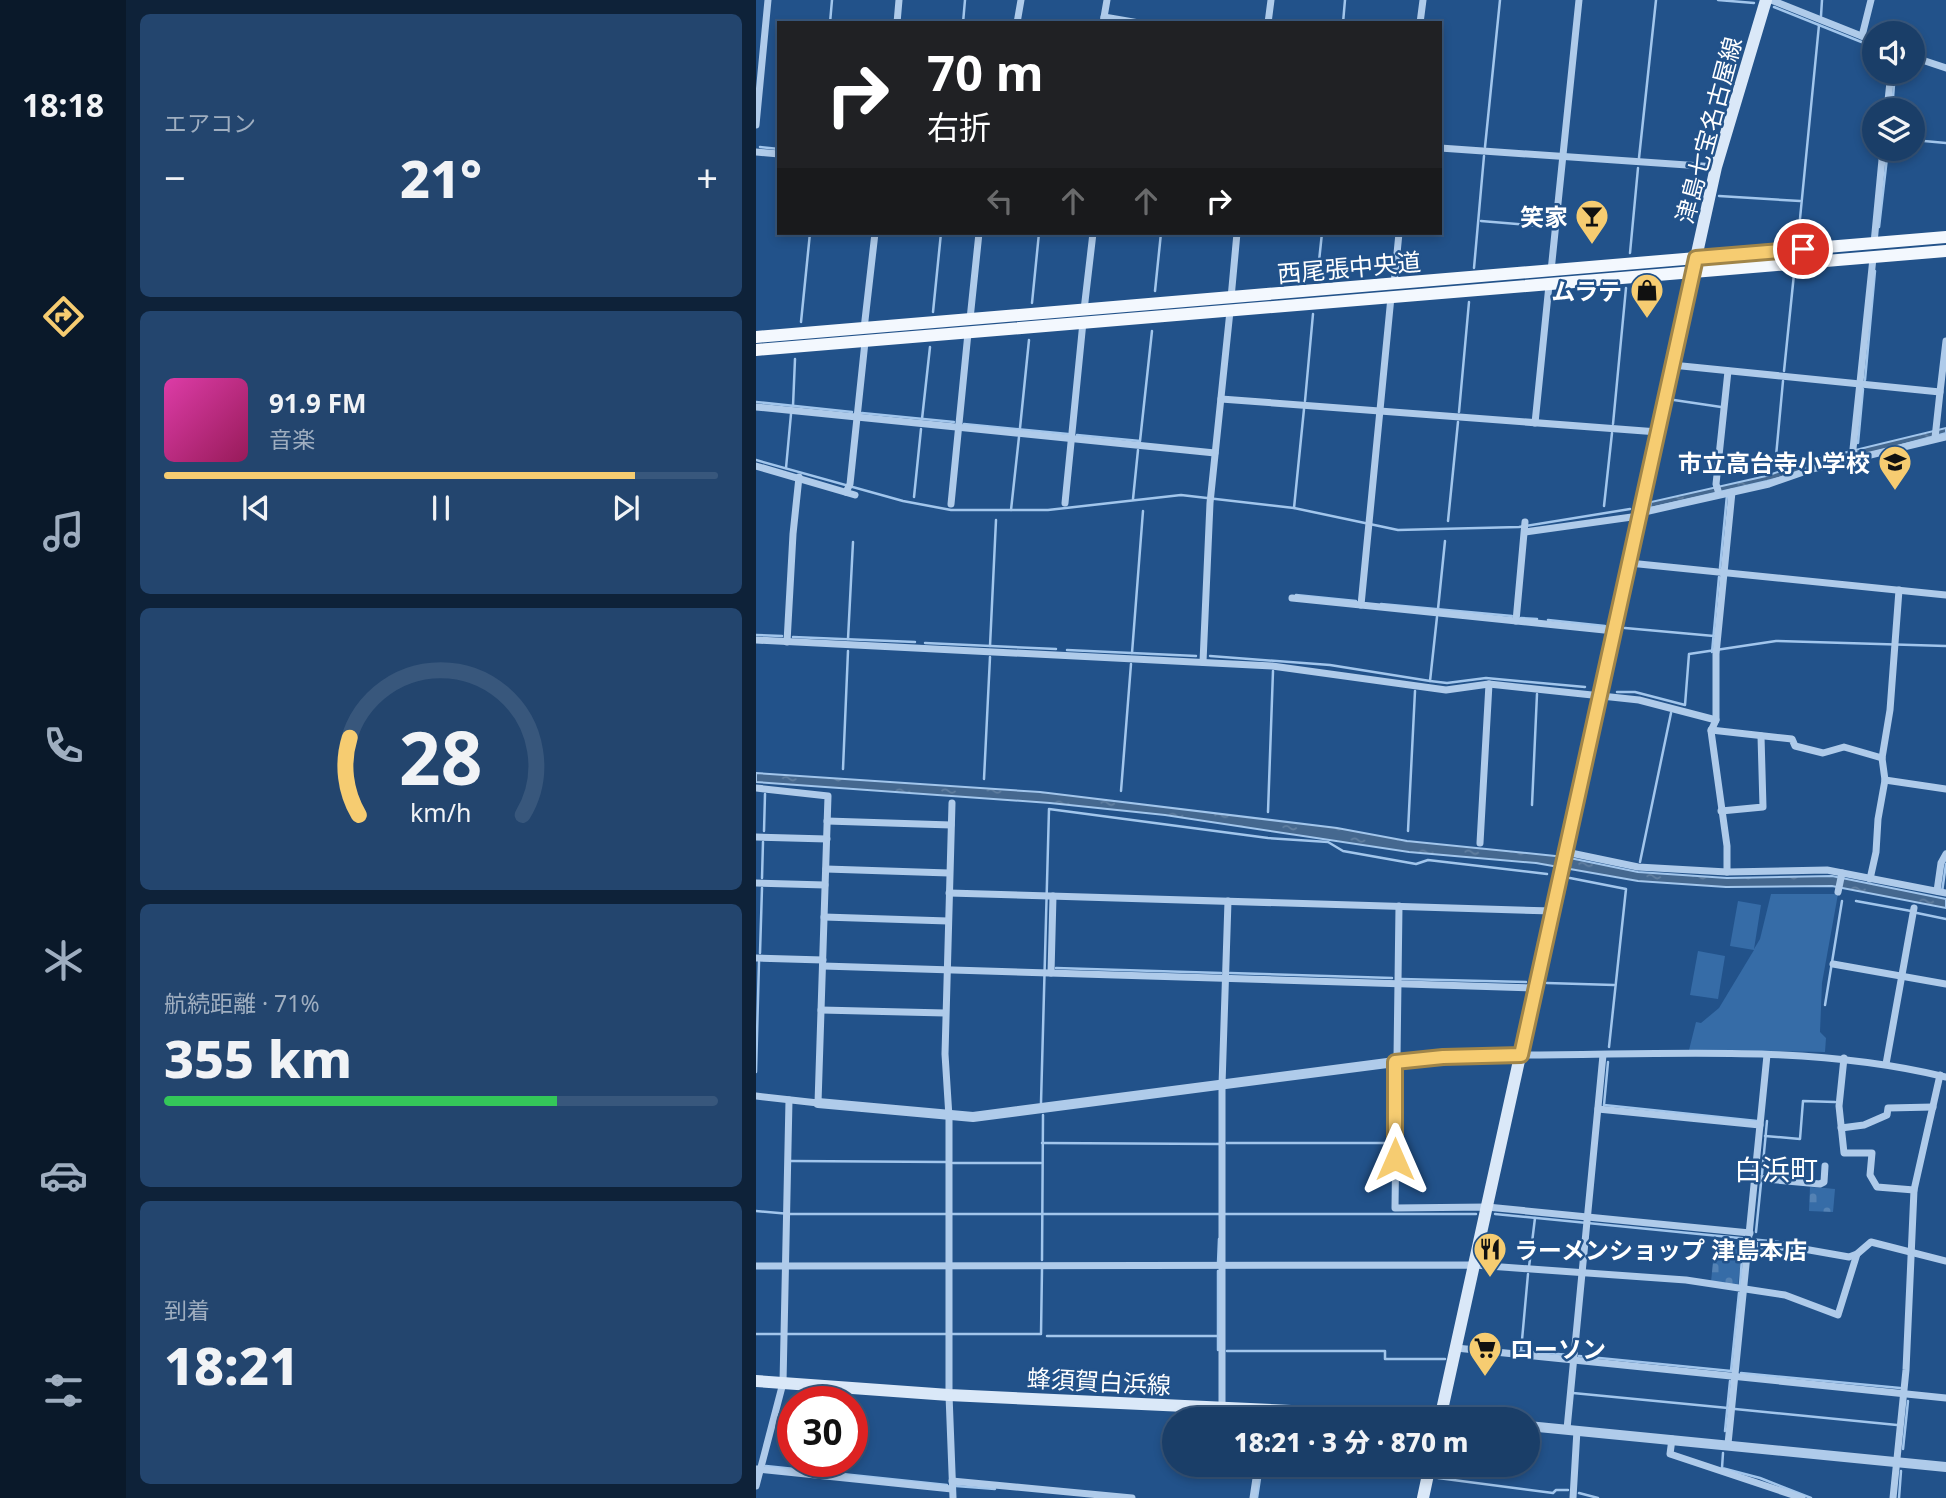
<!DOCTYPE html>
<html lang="ja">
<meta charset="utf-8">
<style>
:root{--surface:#1a3e68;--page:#23456e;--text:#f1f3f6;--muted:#9faec0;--line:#38577c;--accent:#f6cc71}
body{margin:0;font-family:"Noto Sans","Noto Sans JP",sans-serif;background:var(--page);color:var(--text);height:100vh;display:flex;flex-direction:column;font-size:26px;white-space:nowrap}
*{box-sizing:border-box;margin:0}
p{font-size:23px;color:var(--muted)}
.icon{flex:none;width:38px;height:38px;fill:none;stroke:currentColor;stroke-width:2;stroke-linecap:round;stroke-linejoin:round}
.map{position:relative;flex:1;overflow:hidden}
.sheet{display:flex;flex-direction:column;gap:14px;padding:14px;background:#0e2239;width:630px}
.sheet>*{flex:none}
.banner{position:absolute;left:21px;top:21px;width:665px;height:214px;border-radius:0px;box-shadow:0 4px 10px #0003,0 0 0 2px var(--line);background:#202124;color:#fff;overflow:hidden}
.buttons{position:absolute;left:1106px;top:21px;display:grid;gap:14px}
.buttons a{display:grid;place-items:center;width:63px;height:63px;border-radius:50%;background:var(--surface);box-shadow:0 4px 10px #0003,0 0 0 2px var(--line);font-size:35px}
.speed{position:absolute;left:21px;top:1386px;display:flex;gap:14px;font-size:35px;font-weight:700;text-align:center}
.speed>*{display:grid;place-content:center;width:91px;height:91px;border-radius:50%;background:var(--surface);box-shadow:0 4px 10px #0003,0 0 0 2px var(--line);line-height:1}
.speed .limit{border:10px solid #d22;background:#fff;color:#111}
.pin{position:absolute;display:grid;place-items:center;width:60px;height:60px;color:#fff;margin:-30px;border:4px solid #fff;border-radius:50%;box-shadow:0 2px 7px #0007}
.me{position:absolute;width:77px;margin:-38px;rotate:0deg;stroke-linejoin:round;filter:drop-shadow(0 0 5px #0008)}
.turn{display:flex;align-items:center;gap:24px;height:147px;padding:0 35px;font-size:32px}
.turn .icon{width:91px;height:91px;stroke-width:2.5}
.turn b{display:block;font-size:49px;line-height:60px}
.lanes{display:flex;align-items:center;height:66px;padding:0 35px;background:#0003;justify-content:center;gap:35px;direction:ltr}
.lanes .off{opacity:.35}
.big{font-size:52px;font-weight:800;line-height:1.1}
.sheet .widget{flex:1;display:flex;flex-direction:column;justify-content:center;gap:10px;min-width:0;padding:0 24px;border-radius:10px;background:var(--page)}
.sheet .dial{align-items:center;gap:0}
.dial svg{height:182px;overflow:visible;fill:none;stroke:var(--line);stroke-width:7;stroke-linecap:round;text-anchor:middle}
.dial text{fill:var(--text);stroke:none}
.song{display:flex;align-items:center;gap:21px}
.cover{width:84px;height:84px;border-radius:10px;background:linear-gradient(135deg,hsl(320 70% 55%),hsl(330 70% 35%))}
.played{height:7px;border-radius:4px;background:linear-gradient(90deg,var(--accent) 85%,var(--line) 85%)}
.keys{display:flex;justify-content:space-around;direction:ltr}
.heat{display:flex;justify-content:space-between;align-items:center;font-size:38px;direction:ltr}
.charge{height:10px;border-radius:5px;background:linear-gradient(90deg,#34c759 71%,var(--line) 0)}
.trip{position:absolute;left:406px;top:1407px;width:378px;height:70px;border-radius:35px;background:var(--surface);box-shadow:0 4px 10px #0003,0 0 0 2px var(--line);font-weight:800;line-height:70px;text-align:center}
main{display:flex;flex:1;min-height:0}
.tabs{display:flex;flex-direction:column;width:126px;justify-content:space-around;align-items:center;background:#0a192a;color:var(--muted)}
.tabs .icon{width:49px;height:49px}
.tabs .on{color:var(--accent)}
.tabs b{font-size:32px;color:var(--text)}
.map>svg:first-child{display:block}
.grass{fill:#366ca7}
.cemetery{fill:url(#cemetery-stones)}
.water{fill:url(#water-ripples);stroke:#a2c6ec;stroke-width:2}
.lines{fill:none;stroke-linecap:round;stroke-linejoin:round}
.stream{stroke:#a2c6ec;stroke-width:2.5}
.minor{stroke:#afcbea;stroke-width:7}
.tertiary{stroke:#afcbea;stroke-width:10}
.secondary{stroke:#dae8f8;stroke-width:12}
.primary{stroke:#f3f8fe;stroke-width:12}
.route-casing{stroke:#a08549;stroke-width:18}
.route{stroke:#f6cc71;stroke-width:12}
.labels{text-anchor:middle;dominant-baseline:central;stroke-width:5;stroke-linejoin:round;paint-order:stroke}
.street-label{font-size:24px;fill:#fff;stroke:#22528a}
.poi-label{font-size:24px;font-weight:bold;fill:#fff;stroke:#22528a;text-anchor:end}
.quarter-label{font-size:28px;fill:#fff;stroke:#22528a}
</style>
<main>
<nav class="tabs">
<b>18:18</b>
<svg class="icon on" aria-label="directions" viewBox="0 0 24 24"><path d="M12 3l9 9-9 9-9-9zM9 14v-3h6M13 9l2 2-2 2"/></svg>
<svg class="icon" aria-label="music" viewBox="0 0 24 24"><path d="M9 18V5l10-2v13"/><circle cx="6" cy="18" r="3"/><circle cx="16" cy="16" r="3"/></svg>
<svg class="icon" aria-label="phone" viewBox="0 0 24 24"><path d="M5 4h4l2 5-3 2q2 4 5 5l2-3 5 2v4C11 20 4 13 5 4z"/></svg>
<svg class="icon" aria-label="climate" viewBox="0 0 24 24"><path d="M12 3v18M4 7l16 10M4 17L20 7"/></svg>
<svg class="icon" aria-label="car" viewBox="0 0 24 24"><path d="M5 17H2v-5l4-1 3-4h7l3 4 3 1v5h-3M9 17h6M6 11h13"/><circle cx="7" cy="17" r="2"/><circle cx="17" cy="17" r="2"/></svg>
<svg class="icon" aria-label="filters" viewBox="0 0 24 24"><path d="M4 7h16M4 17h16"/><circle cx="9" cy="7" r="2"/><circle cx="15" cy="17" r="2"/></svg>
</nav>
<section class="sheet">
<div class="widget"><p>エアコン</p>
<div class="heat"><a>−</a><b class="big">21°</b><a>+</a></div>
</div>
<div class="widget">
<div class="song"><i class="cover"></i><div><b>91.9 FM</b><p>音楽</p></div></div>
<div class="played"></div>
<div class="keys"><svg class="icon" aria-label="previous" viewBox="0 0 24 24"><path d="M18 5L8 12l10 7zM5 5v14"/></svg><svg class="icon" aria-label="pause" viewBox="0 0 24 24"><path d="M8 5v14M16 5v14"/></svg><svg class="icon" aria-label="next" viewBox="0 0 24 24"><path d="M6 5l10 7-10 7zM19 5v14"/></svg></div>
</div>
<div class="widget dial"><svg viewBox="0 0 100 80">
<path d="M14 69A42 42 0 1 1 86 69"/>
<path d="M14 69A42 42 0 0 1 10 35" stroke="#f6cc71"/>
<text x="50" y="56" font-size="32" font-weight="700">28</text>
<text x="50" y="72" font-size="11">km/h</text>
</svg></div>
<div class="widget"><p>航続距離 · 71%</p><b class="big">355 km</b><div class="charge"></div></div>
<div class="widget"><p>到着</p><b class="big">18:21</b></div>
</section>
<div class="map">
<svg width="1190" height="1498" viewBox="0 0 1190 1498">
<defs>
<pattern id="cemetery-stones" width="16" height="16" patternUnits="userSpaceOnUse" patternTransform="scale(1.75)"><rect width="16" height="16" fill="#366ca7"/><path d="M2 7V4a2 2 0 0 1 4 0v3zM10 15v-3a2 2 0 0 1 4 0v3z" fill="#5482b4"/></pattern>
<pattern id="water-ripples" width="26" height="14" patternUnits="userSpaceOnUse" patternTransform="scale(1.75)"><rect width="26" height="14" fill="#45688f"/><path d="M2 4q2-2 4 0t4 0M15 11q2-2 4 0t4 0" fill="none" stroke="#617fa0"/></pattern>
</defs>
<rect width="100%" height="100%" fill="#22528a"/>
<g class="grass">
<polygon points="1015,894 1082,894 1066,983 1064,1032 1070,1038 1069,1052 933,1050 940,1022 945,1023 963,1008 998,950 974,946 982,901 1005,905 998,949 1004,939"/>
<polygon points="942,951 969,956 962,999 934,995"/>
</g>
<g class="cemetery">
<polygon points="1054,1187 1079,1189 1077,1212 1053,1211"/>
<polygon points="959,1242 986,1244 982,1286 955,1282"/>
</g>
<g class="water">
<polygon points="1190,428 1190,433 1011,481 894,508 895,502 1010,476 1054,461"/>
<polygon points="0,773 284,792 581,828 651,841 809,857 882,872 971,878 1076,876 1190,899 1190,908 1076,886 970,887 882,881 780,863 653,852 409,815 294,803 0,782"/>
</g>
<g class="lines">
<g class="stream">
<polyline points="962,0 998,3"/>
<polyline points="1018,7 1118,47"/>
<polyline points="1065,16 1066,0"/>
<polyline points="74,23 76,0"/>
<polyline points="207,23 209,0"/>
<polyline points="587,23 589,0"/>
<polyline points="1136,110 1139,72"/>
<polyline points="1157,140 1190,143"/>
<polyline points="4,147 23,149"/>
<polyline points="729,147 744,0"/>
<polyline points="883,158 900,0"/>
<polyline points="963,196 1044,201"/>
<polyline points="725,221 796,227"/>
<polyline points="1123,227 1132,149"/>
<polyline points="1042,239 1063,25"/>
<polyline points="874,253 882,168"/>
<polyline points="718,268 728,156"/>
<polyline points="561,280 566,233"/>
<polyline points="399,291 405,233"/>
<polyline points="276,303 283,233"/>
<polyline points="177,312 185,233"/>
<polyline points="45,322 54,233"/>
<polyline points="1028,371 1038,274"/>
<polyline points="1109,380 1119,271"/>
<polyline points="918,400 965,407"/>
<polyline points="549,401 557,314"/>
<polyline points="0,402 96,412"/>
<polyline points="37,406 39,359"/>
<polyline points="703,412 713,302"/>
<polyline points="106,413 198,422"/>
<polyline points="166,419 174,347"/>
<polyline points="208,424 312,434"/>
<polyline points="857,424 870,288"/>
<polyline points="264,428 273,340"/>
<polyline points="321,435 384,441 396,331"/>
<polyline points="1102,443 1107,389"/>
<polyline points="0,460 147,501 195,510 292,510 425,495 538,508 642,530 763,527 874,509"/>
<polyline points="1019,467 1027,381"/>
<polyline points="30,468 35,414"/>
<polyline points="158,497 165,429"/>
<polyline points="377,499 382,450"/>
<polyline points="848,506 856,433"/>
<polyline points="538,508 548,409"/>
<polyline points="255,510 263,437"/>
<polyline points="692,521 702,422"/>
<polyline points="964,568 971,495"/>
<polyline points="540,595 600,601"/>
<polyline points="625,604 756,616"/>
<polyline points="682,609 689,541"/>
<polyline points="681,617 674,681 691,683 730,678 829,687"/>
<polyline points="765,618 781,619"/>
<polyline points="792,620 849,626"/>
<polyline points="869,628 958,636"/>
<polyline points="0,635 26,636"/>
<polyline points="37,637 159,642"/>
<polyline points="92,639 97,542"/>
<polyline points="169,643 300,649"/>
<polyline points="234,646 240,520"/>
<polyline points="311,650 440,656"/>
<polyline points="956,652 963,577"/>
<polyline points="376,653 387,511"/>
<polyline points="454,656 574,665 674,681"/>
<polyline points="861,692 879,692 929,705 933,654 1020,641 1190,646"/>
<polyline points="87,769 92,651"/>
<polyline points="228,779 234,657"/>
<polyline points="365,791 375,664"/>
<polyline points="776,805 781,694"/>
<polyline points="512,812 517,671"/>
<polyline points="8,831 9,794"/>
<polyline points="652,831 659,691"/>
<polyline points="884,862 915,713"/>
<polyline points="6,878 7,842"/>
<polyline points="814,878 870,889 853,1047"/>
<polyline points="1186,892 1190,864"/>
<polyline points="1100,901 1155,911"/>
<polyline points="1161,913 1190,919"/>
<polyline points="4,953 6,888"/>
<polyline points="300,968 465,973"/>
<polyline points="474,973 636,978"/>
<polyline points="645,979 770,982"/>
<polyline points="791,983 858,985"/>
<polyline points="1069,1005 1086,901"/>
<polyline points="852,1062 848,1105 1001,1121"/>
<polyline points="0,1072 3,962"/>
<polyline points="285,1103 293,809 512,838 572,842 587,851 660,864 672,860 791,874"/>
<polyline points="1009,1136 1044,1139 1047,1101 1079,1102"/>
<polyline points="286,1143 463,1144"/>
<polyline points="471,1143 635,1143"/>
<polyline points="35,1161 190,1162"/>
<polyline points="197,1163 285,1163"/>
<polyline points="1006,1174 1011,1121"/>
<polyline points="0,1211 34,1214 720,1214"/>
<polyline points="739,1214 1033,1243"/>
<polyline points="1000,1232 1005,1183"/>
<polyline points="286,1260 287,1115"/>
<polyline points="462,1263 463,1239"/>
<polyline points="773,1267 779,1218"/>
<polyline points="462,1271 462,1350"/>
<polyline points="772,1274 765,1351 814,1355"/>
<polyline points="984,1285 987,1245"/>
<polyline points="0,1334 285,1334 286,1269"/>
<polyline points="291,1336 462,1336"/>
<polyline points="471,1351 629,1351 629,1359 689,1359"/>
<polyline points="823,1356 975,1371 983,1293"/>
<polyline points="985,1373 1144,1388"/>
<polyline points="817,1393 972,1408"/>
<polyline points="979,1409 1141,1425"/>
<polyline points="969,1431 974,1381"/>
<polyline points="1147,1449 1152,1401"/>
<polyline points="967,1453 966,1468 1004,1478 1055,1498"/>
<polyline points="590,1465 603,1466"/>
<polyline points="10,1466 191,1485"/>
<polyline points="682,1478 797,1493 800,1490 812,1490"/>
<polyline points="200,1486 239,1489"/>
<polyline points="823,1493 842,1498"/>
<polyline points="501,1498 506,1465"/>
<polyline points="1143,1498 1145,1471"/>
</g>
<g class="minor">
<polyline points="1015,0 1118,41"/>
<polyline points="348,17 383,23"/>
<polyline points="141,23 143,0"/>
<polyline points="261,23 265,0"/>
<polyline points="347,23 351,0"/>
<polyline points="512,23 515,0"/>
<polyline points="664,23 667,0"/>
<polyline points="1106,36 1115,0"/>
<polyline points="1157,57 1190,68"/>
<polyline points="1131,110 1135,72"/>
<polyline points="0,125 12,0"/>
<polyline points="684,148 960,167"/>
<polyline points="0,152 23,154"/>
<polyline points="1118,243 1127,149"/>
<polyline points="795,271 823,0"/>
<polyline points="638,284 643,233"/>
<polyline points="635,297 605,605 858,631"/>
<polyline points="475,298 481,233"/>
<polyline points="328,310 337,233"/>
<polyline points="214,319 223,233"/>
<polyline points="108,329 119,233"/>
<polyline points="916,365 1184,392 1190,341"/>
<polyline points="465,399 902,432"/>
<polyline points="0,407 459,453"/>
<polyline points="779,423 793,285"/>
<polyline points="1179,438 1184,392"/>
<polyline points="1100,460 1097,449 1117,258"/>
<polyline points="0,466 99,495"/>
<polyline points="90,492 94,484 109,342"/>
<polyline points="963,494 960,484 972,371"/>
<polyline points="309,503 327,322"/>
<polyline points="195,504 212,333"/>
<polyline points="884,513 1013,484 1056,469 1190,437"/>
<polyline points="769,532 883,516"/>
<polyline points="873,563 1190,595"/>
<polyline points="536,598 605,605"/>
<polyline points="760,621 769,522"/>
<polyline points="0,640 516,666 690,690 733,684 883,700 960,720"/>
<polyline points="31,642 37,534 43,477"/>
<polyline points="447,662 454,503 474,311"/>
<polyline points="955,730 1036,739 1039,746 1067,753 1088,747 1126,758"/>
<polyline points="1129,780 1190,789"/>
<polyline points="0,788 72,796 62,1103 0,1096"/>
<polyline points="196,803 189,1054 193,1117 193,1395 197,1498"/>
<polyline points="965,811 1007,807 1005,736"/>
<polyline points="71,821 195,825"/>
<polyline points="0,837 71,839"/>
<polyline points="724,843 733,684"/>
<polyline points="810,852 882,867 971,872 1071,870 1190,893"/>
<polyline points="70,869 193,873"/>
<polyline points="971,872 971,846 955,731 960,720 960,654 976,492"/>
<polyline points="1114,879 1120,852 1122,819 1129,780 1126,758 1134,710 1143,590"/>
<polyline points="0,883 69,885"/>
<polyline points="1181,891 1185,863 1190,854"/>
<polyline points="1082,892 1086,873"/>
<polyline points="193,893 797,911"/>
<polyline points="643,906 639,1208 731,1207 994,1233"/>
<polyline points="68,917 192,921"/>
<polyline points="0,958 67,960"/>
<polyline points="1077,964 1190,984"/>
<polyline points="67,966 780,988"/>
<polyline points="295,973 297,896"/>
<polyline points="65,1010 189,1013"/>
<path d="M765 1055C906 1055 1052 1043 1190 1077"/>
<polyline points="1088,1058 1083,1106 1088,1153 1116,1153 1114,1175 1121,1187 1158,1190"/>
<polyline points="1130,1064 1158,908"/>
<polyline points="842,1109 1004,1125"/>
<polyline points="1085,1128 1108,1125 1131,1115 1132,1108 1177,1107"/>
<polyline points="999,1178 1064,1184 1068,1182 1069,1166"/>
<polyline points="993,1245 1042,1248 1093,1257 1101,1254 1115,1242 1190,1261"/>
<polyline points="0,1266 718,1265 930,1280 1029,1295 1082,1315 1101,1254"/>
<polyline points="700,1348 1190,1398"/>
<polyline points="466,1408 466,1085 472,901"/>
<polyline points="811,1429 847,1055"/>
<polyline points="916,1439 914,1454 1046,1498"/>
<polyline points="972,1444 1011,1055"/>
<polyline points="1,1469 196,1489"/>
<polyline points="196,1481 376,1498"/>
<polyline points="0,1486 27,1383 33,1100"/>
<polyline points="497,1498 502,1465"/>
<polyline points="817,1498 821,1430"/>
<polyline points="1137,1498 1150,1370 1158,1190 1184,1075"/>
</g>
<g class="tertiary">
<polyline points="62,1103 217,1117 639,1062 687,1057 765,1055"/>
<polyline points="685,1418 699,1419"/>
<polyline points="772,1426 1190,1467"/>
</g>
<g class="secondary">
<polyline points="0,1381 193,1395 685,1418"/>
<polyline points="684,1419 960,167 1010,0"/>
<polyline points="667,1498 674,1465"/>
</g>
<g class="primary">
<polyline points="0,337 1190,237"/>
<polyline points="0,350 1190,251"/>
</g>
</g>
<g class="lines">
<defs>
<polyline id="route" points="639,1159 639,1062 687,1057 765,1055 940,258 1047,249"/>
</defs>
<use href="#route" class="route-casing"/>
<use href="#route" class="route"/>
</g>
<defs>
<symbol id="bar-pin" viewBox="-11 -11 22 30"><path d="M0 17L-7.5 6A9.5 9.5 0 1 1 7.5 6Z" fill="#f6cc71" stroke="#22528a"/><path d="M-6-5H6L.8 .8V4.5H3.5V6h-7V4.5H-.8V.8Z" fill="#111"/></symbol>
<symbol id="shop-pin" viewBox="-11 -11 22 30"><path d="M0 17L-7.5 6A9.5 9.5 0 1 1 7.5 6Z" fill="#f6cc71" stroke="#22528a"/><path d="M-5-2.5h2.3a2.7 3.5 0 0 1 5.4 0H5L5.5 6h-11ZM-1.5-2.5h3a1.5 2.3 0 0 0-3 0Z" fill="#111"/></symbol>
<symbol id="school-pin" viewBox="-11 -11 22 30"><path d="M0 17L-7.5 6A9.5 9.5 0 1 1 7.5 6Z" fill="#f6cc71" stroke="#22528a"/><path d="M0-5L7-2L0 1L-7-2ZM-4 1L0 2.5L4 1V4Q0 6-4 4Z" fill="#111"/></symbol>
<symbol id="restaurant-pin" viewBox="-11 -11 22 30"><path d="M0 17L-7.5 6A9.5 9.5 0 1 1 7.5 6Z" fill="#f6cc71" stroke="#22528a"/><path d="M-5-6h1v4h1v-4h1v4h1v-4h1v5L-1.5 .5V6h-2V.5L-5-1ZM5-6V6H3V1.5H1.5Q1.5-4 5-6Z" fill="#111"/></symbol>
<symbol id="supermarket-pin" viewBox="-11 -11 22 30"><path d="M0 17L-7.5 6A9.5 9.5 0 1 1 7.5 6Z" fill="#f6cc71" stroke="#22528a"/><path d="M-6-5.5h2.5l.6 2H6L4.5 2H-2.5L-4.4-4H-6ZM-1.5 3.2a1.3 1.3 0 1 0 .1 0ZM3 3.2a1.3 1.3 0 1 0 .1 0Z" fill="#111"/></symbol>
</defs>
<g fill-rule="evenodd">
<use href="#bar-pin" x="817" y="197" width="38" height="52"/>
<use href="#shop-pin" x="872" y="271" width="38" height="52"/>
<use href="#school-pin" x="1120" y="443" width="38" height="52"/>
<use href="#restaurant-pin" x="715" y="1230" width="38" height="52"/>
<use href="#supermarket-pin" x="710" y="1329" width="38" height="52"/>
</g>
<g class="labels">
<g class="street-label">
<text transform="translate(952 130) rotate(-75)">津島七宝名古屋線</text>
<text transform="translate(593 267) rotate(-5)">西尾張中央道</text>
<text transform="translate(343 1381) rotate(3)">蜂須賀白浜線</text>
</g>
<g class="poi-label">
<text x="812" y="216">笑家</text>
<text x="866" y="290">ムラテ</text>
<text x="1114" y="462">市立高台寺小学校</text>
<text x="758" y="1249" text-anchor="start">ラーメンショップ 津島本店</text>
<text x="754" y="1348" text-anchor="start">ローソン</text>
</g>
<g class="quarter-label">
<text x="1020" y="1169">白浜町</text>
</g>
</g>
</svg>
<div class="buttons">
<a><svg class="icon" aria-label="sound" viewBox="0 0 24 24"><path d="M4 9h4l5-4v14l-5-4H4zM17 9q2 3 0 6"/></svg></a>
<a><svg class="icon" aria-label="layers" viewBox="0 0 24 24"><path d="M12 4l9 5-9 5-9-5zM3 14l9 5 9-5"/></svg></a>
</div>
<div class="speed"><div class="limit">30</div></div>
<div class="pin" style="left:1047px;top:249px;background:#d93025"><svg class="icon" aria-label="arrive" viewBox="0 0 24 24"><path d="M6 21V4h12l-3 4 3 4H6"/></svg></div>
<svg class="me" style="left:639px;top:1159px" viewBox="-20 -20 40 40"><path d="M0-17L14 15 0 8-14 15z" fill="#f6cc71" stroke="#fff" stroke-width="4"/></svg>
<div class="trip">18:21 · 3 分 · 870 m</div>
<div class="banner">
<div class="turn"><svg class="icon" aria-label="right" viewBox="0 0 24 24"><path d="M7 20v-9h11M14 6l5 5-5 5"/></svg><div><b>70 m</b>右折</div></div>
<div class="lanes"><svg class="icon off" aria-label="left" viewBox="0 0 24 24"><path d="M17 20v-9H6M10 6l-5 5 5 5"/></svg><svg class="icon off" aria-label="ahead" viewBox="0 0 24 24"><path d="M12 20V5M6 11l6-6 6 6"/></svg><svg class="icon off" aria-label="ahead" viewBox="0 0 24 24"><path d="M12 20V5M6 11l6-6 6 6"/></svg><svg class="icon" aria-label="right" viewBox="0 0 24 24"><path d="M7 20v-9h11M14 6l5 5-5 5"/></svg></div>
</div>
</div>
</main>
